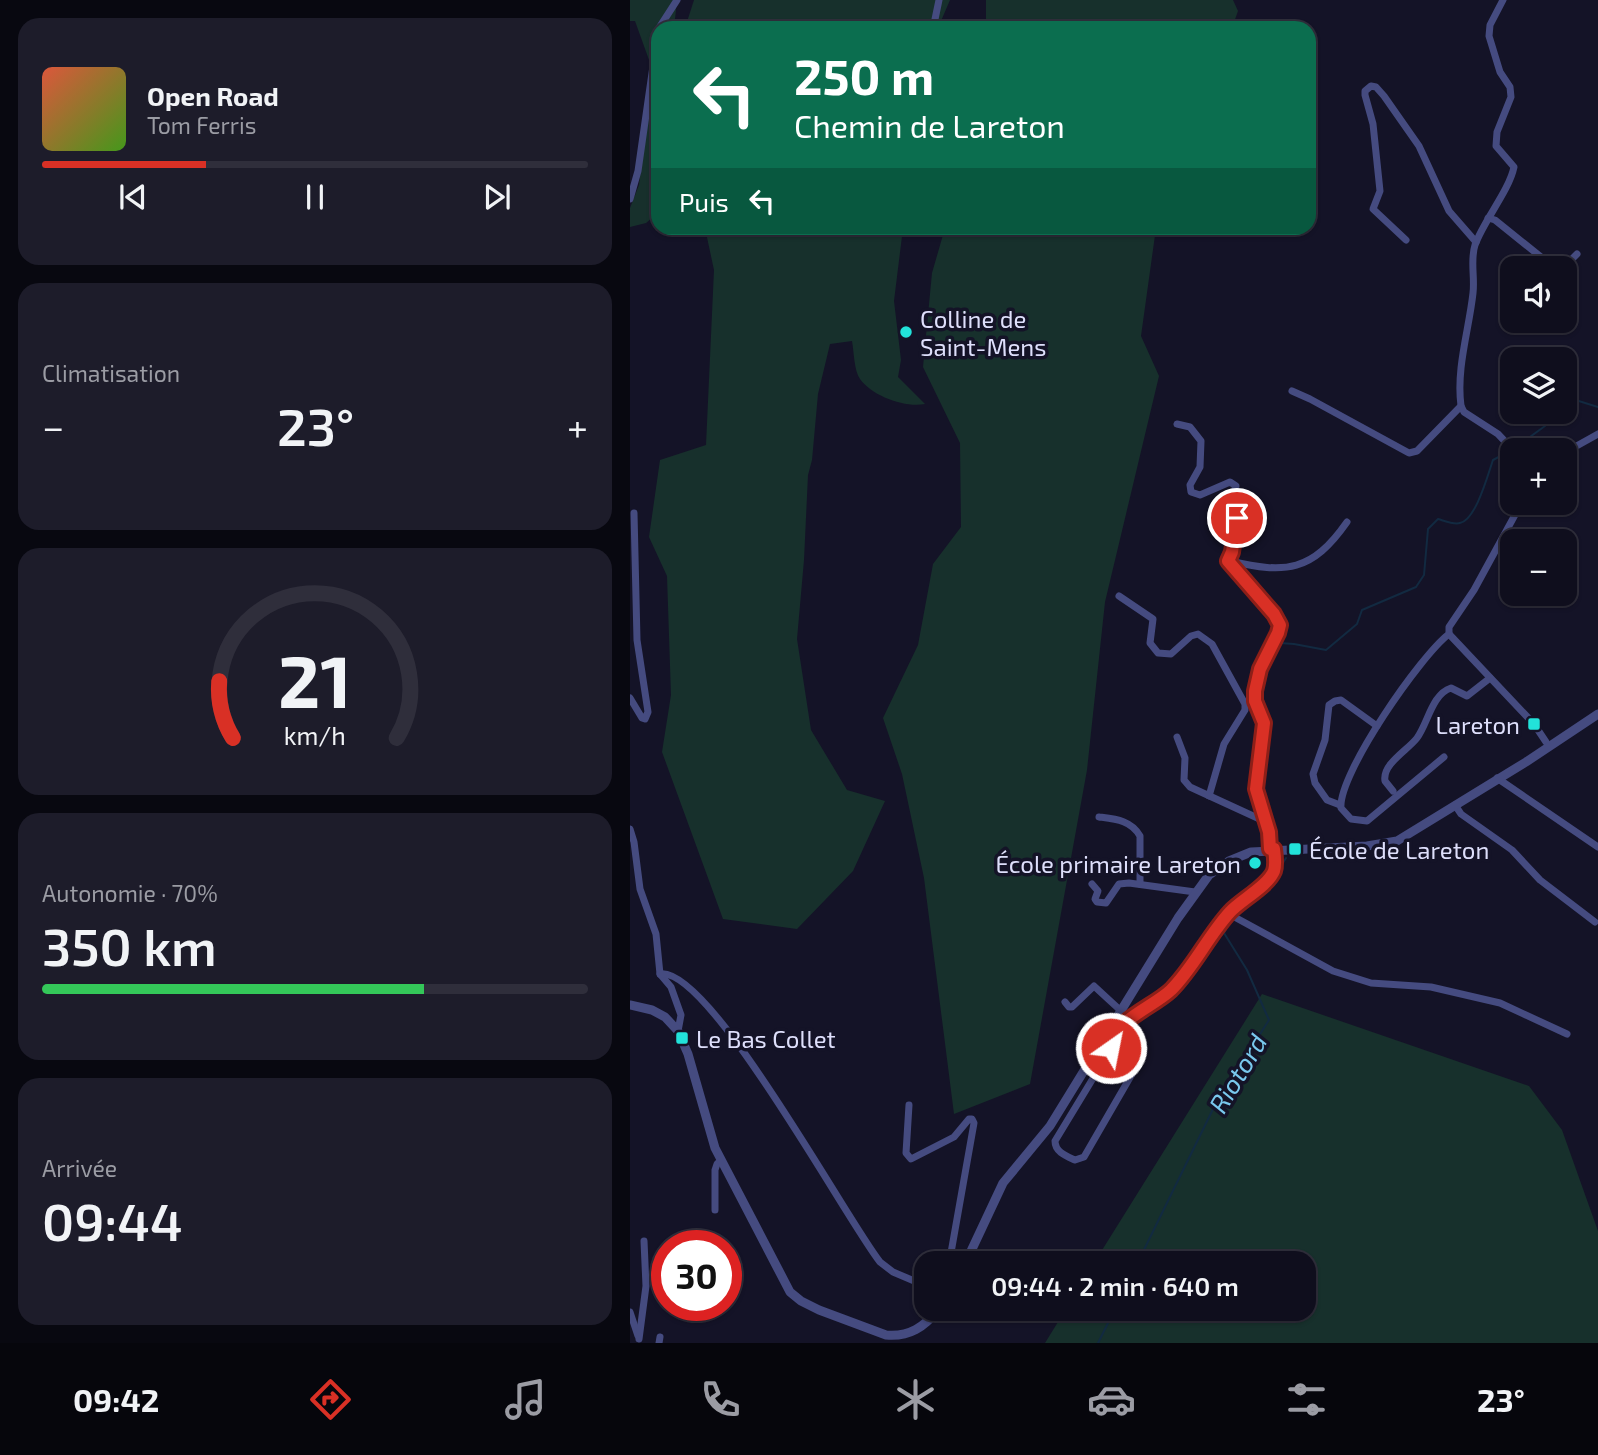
<!DOCTYPE html>
<html lang="fr">
<meta charset="utf-8">
<style>
:root{--surface:#0f0e1d;--page:#1d1c2a;--text:#f1f3f6;--muted:#9b9ca4;--line:#2f2e3b;--accent:#d93025}
body{margin:0;font-family:"Exo 2",sans-serif;background:var(--page);color:var(--text);height:100vh;display:flex;flex-direction:column;font-size:26px;white-space:nowrap}
*{box-sizing:border-box;margin:0}
p{font-size:23px;color:var(--muted)}
.icon{flex:none;width:38px;height:38px;fill:none;stroke:currentColor;stroke-width:2;stroke-linecap:round;stroke-linejoin:round}
.map{position:relative;flex:1;overflow:hidden}
.panel{display:flex;flex-direction:column;gap:18px;padding:18px;background:#080810;width:630px}
.panel>*{flex:none}
.top-card{position:absolute;left:21px;top:21px;width:665px;height:214px;border-radius:21px;box-shadow:0 2px 5px #0004,0 0 0 2px var(--line);background:#0b6e4f;color:#fff;overflow:hidden}
.controls{position:absolute;left:870px;top:256px;display:grid;gap:14px}
.controls a{display:grid;place-items:center;width:77px;height:77px;border-radius:14px;background:var(--surface);box-shadow:0 2px 5px #0004,0 0 0 2px var(--line);font-size:35px}
.speed{position:absolute;left:21px;top:1230px;display:flex;gap:14px;font-size:35px;font-weight:700;text-align:center}
.speed>*{display:grid;place-content:center;width:91px;height:91px;border-radius:50%;background:var(--surface);box-shadow:0 2px 5px #0004,0 0 0 2px var(--line);line-height:1}
.speed .limit{border:10px solid #d22;background:#fff;color:#111}
.pin{position:absolute;display:grid;place-items:center;width:60px;height:60px;color:#fff;margin:-30px;border:4px solid #fff;border-radius:50%;box-shadow:0 2px 7px #0007}
.me{position:absolute;width:77px;margin:-38px;rotate:33deg;stroke-linejoin:round;filter:drop-shadow(0 0 5px #0008)}
.turn{display:flex;align-items:center;gap:24px;height:147px;padding:0 28px;font-size:32px}
.turn .icon{width:91px;height:91px;stroke-width:2.5}
.turn b{display:block;font-size:49px;line-height:60px}
.then{display:flex;align-items:center;height:66px;padding:0 28px;background:#0003;gap:14px;font-size:26px}
.big{font-size:52px;font-weight:600;line-height:1.1}
.panel .tile{flex:1;display:flex;flex-direction:column;justify-content:center;gap:10px;min-width:0;padding:0 24px;border-radius:21px;background:var(--page)}
.panel .dial{align-items:center;gap:0}
.dial svg{height:182px;overflow:visible;fill:none;stroke:var(--line);stroke-width:7;stroke-linecap:round;text-anchor:middle}
.dial text{fill:var(--text);stroke:none}
.song{display:flex;align-items:center;gap:21px}
.cover{width:84px;height:84px;border-radius:10px;background:linear-gradient(135deg,hsl(10 70% 55%),hsl(100 70% 35%))}
.played{height:7px;border-radius:4px;background:linear-gradient(90deg,var(--accent) 30%,var(--line) 30%)}
.keys{display:flex;justify-content:space-around;direction:ltr}
.heat{display:flex;justify-content:space-between;align-items:center;font-size:38px;direction:ltr}
.charge{height:10px;border-radius:5px;background:linear-gradient(90deg,#34c759 70%,var(--line) 0)}
.trip{position:absolute;left:284px;top:1251px;width:402px;height:70px;border-radius:21px;background:var(--surface);box-shadow:0 2px 5px #0004,0 0 0 2px var(--line);font-weight:600;line-height:70px;text-align:center}
.menu{display:flex;height:112px;justify-content:space-around;align-items:center;background:#06060c;color:var(--muted)}
.menu .icon{width:49px;height:49px}
.menu .current{color:var(--accent)}
.menu b{font-size:32px;color:var(--text)}
main{display:flex;flex:1;min-height:0}
.map>svg:first-child{display:block}
.green{fill:#17302c}
.lines{fill:none;stroke-linecap:round;stroke-linejoin:round}
.stream{stroke:#122a41;stroke-width:2}
.minor{stroke:#454b80;stroke-width:7}
.tertiary{stroke:#454b80;stroke-width:9}
.route-casing{stroke:#8d1f18;stroke-width:18}
.route{stroke:#d93025;stroke-width:12}
.poi-dot{fill:#22e2da;stroke:#141327;stroke-width:2.5}
.labels{text-anchor:middle;dominant-baseline:central;stroke-width:7;stroke-linejoin:round;paint-order:stroke}
.poi-label{font-size:24px;fill:#dedffb;stroke:#141327;text-anchor:start}
.water-label{font-size:26px;font-style:italic;fill:#79c8ed;stroke:#141327}
</style>
<main>
<section class="panel">
<div class="tile">
<div class="song"><i class="cover"></i><div><b>Open Road</b><p>Tom Ferris</p></div></div>
<div class="played"></div>
<div class="keys"><svg class="icon" aria-label="previous" viewBox="0 0 24 24"><path d="M18 5L8 12l10 7zM5 5v14"/></svg><svg class="icon" aria-label="pause" viewBox="0 0 24 24"><path d="M8 5v14M16 5v14"/></svg><svg class="icon" aria-label="next" viewBox="0 0 24 24"><path d="M6 5l10 7-10 7zM19 5v14"/></svg></div>
</div>
<div class="tile"><p>Climatisation</p>
<div class="heat"><a>−</a><b class="big">23°</b><a>+</a></div>
</div>
<div class="tile dial"><svg viewBox="0 0 100 80">
<path d="M14 69A42 42 0 1 1 86 69"/>
<path d="M14 69A42 42 0 0 1 8 44" stroke="#d93025"/>
<text x="50" y="56" font-size="32" font-weight="700">21</text>
<text x="50" y="72" font-size="11">km/h</text>
</svg></div>
<div class="tile"><p>Autonomie · 70%</p><b class="big">350 km</b><div class="charge"></div></div>
<div class="tile"><p>Arrivée</p><b class="big">09:44</b></div>
</section>
<div class="map">
<svg width="968" height="1343" viewBox="0 0 968 1343">
<rect width="100%" height="100%" fill="#141327"/>
<g class="green">
<polygon points="0,0 45,0 46,10 44,28 28,28 28,213 16,223 0,227 0,208 9,185 23,71 5,21 0,21"/>
<polygon points="64,0 320,0 308,28 55,28"/>
<polygon points="356,0 603,0 608,11 602,28 356,28"/>
<path d="M75 228H273L264 301 271 360 268 377 295 404C275 408 242 396 230 379 224 371 224 352 222 341L200 344 188 394 182 460 178 475 174 560 167 639 181 730 217 790 255 801 223 871 167 929 93 919 32 752 41 695 37 576 19 537 30 460 76 445 84 270Z"/>
<polygon points="315,228 526,228 511,336 529,376 475,602 457,770 400,1084 324,1114 294,878 272,774 253,718 288,645 303,564 331,527 330,443 293,367 302,273"/>
<polygon points="632,994 899,1086 932,1130 968,1231 968,1343 415,1343 436,1309 674,1309 674,1264 464,1263"/>
</g>
<g class="lines">
<g class="stream">
<polyline points="934,399 936,397 968,407"/>
<polyline points="886,447 915,426 921,411"/>
<path d="M635 747 640 726 632 696 634 674 643 650 650 643 664 644 696 650 727 624 732 610 786 587 794 575 798 529 808 519C815 521 824 525 830 523 846 520 858 474 863 460L878 452"/>
<polyline points="630,784 635,811 646,838"/>
<polyline points="647,872 656,858"/>
<polyline points="606,914 616,903"/>
<polyline points="507,1264 585,1105 639,1020 617,970 594,933 602,918"/>
<polyline points="468,1343 485,1309"/>
</g>
<g class="minor">
<polyline points="304,24 309,0"/>
<polyline points="29,28 47,0"/>
<polyline points="0,199 8,171 28,31"/>
<polyline points="858,218 865,220 911,257 930,264 939,262 947,254"/>
<polyline points="776,240 743,209 750,191 743,124 735,95 735,91 741,86 746,87 754,96 789,146 819,211 846,242"/>
<path d="M662 391 680 399 779 453 787 451 831 406C826 368 839 330 843 293 845 277 840 260 845 245 854 220 879 191 884 167L866 146 867 132 881 97 880 87 870 72 859 36 860 25 873 0"/>
<polyline points="831,406 834,412 868,434 883,450"/>
<path d="M547 424 560 427 571 441 570 467 560 485 561 492 570 495 600 482 606 486C603 502 586 511 583 527L590 533C598 529 596 518 604 514L607 518 602 552 598 561"/>
<polyline points="934,453 968,434"/>
<polyline points="598,561 644,614 650,625 648,633 630,669 625,691 625,701 634,723 626,789 632,814 639,832 640,849"/>
<path d="M600 561C656 574 682 572 717 522"/>
<polyline points="489,596 523,619 520,643 528,653 541,654 561,636 568,634 582,644 615,704 615,710 594,744 579,796"/>
<polyline points="819,634 904,724 916,742"/>
<polyline points="0,698 12,718 15,719 18,712 7,640 4,513"/>
<polyline points="547,737 555,758 554,780 560,787 634,821"/>
<path d="M814 757 737 821 721 819 711 808C708 774 791 655 819 634V627L844 590 892 502"/>
<polyline points="867,778 968,847"/>
<path d="M763 791 755 781C752 764 778 750 787 738 798 723 802 694 821 688L837 696 860 678"/>
<polyline points="710,805 697,800 685,783 683,774 695,740 699,705 705,701 711,700 747,726"/>
<polyline points="825,805 831,814 882,850 910,880 965,922"/>
<path d="M469 817C485 819 501 820 510 836V884"/>
<polyline points="0,829 4,842 10,889 26,934 30,974 41,987 51,1015 48,1031"/>
<polyline points="462,884 468,891 465,899 467,902 476,903 489,884 499,883 565,892"/>
<polyline points="599,914 703,971 741,983 801,987 870,1003 937,1034"/>
<path d="M30 974C79 965 217 1221 250 1262L263 1272 296 1286"/>
<polyline points="435,1002 439,1007 442,1007 464,986 490,1010"/>
<path d="M477 1042 483 1040C492 1017 521 1008 539 992 564 968 578 936 601 911 612 900 639 885 644 871 646 865 645 856 644 849"/>
<path d="M479 1052 499 1065 502 1074 454 1157 445 1160C436 1156 425 1152 425 1141L479 1052 481 1042"/>
<polyline points="279,1105 276,1153 281,1159 324,1137 339,1119 342,1119 344,1123 319,1264"/>
<polyline points="85,1210 85,1170 87,1164 91,1160"/>
<polyline points="0,1312 8,1336"/>
<polyline points="9,1339 16,1286 14,1241"/>
<polyline points="29,1343 30,1337"/>
</g>
<g class="tertiary">
<path d="M0 1005 22 1010 35 1017 48 1031 58 1054 85 1148 160 1292 171 1301 189 1310 256 1335C280 1337 294 1327 309 1309"/>
<polyline points="335,1264 373,1183 420,1126 548,918 579,875 599,861 621,852 737,846 767,841 896,762 968,714"/>
</g>
</g>
<g class="lines">
<defs>
<path id="route" d="M481 1048C483 1020 522 1008 541 990 564 967 578 936 600 912 611 900 638 886 644 871 646 865 645 856 644 849H640L639 832 626 789 634 723 625 701V691L630 669 648 633 650 625 644 614 598 561 602 552 607 518"/>
</defs>
<use href="#route" class="route-casing"/>
<use href="#route" class="route"/>
</g>
<g class="poi-dot">
<circle cx="276" cy="332" r="7"/>
<rect x="897" y="717" width="14" height="14" rx="3.5"/>
<rect x="658" y="842" width="14" height="14" rx="3.5"/>
<circle cx="625" cy="863" r="7"/>
<rect x="45" y="1031" width="14" height="14" rx="3.5"/>
</g>
<g class="labels">
<g class="poi-label">
<text x="290" y="318">Colline de<tspan x="290" dy="28">Saint-Mens</tspan></text>
<text x="890" y="724" text-anchor="end">Lareton</text>
<text x="679" y="849">École de Lareton</text>
<text x="611" y="863" text-anchor="end">École primaire Lareton</text>
<text x="66" y="1038">Le Bas Collet</text>
</g>
<g class="water-label">
<text transform="translate(607 1073) rotate(-59)">Riotord</text>
</g>
</g>
</svg>
<div class="controls">
<a><svg class="icon" aria-label="sound" viewBox="0 0 24 24"><path d="M4 9h4l5-4v14l-5-4H4zM17 9q2 3 0 6"/></svg></a>
<a><svg class="icon" aria-label="layers" viewBox="0 0 24 24"><path d="M12 4l9 5-9 5-9-5zM3 14l9 5 9-5"/></svg></a>
<a>+</a>
<a>−</a>
</div>
<div class="speed"><div class="limit">30</div></div>
<div class="pin" style="left:607px;top:518px;background:#d93025"><svg class="icon" aria-label="arrive" viewBox="0 0 24 24"><path d="M6 21V4h12l-3 4 3 4H6"/></svg></div>
<svg class="me" style="left:481px;top:1048px" viewBox="-20 -20 40 40"><circle r="17" fill="#d93025" stroke="#fff" stroke-width="3"/><path d="M0-11L8 9 0 5-8 9z" fill="#fff"/></svg>
<div class="trip">09:44 · 2 min · 640 m</div>
<div class="top-card">
<div class="turn"><svg class="icon" aria-label="left" viewBox="0 0 24 24"><path d="M17 20v-9H6M10 6l-5 5 5 5"/></svg><div><b>250 m</b>Chemin de Lareton</div></div>
<div class="then">Puis<svg class="icon" aria-label="left" viewBox="0 0 24 24"><path d="M17 20v-9H6M10 6l-5 5 5 5"/></svg></div>
</div>
</div>
</main>
<nav class="menu">
<b>09:42</b>
<svg class="icon current" aria-label="directions" viewBox="0 0 24 24"><path d="M12 3l9 9-9 9-9-9zM9 14v-3h6M13 9l2 2-2 2"/></svg>
<svg class="icon" aria-label="music" viewBox="0 0 24 24"><path d="M9 18V5l10-2v13"/><circle cx="6" cy="18" r="3"/><circle cx="16" cy="16" r="3"/></svg>
<svg class="icon" aria-label="phone" viewBox="0 0 24 24"><path d="M5 4h4l2 5-3 2q2 4 5 5l2-3 5 2v4C11 20 4 13 5 4z"/></svg>
<svg class="icon" aria-label="climate" viewBox="0 0 24 24"><path d="M12 3v18M4 7l16 10M4 17L20 7"/></svg>
<svg class="icon" aria-label="car" viewBox="0 0 24 24"><path d="M5 17H2v-5l4-1 3-4h7l3 4 3 1v5h-3M9 17h6M6 11h13"/><circle cx="7" cy="17" r="2"/><circle cx="17" cy="17" r="2"/></svg>
<svg class="icon" aria-label="filters" viewBox="0 0 24 24"><path d="M4 7h16M4 17h16"/><circle cx="9" cy="7" r="2"/><circle cx="15" cy="17" r="2"/></svg>
<b>23°</b>
</nav>
